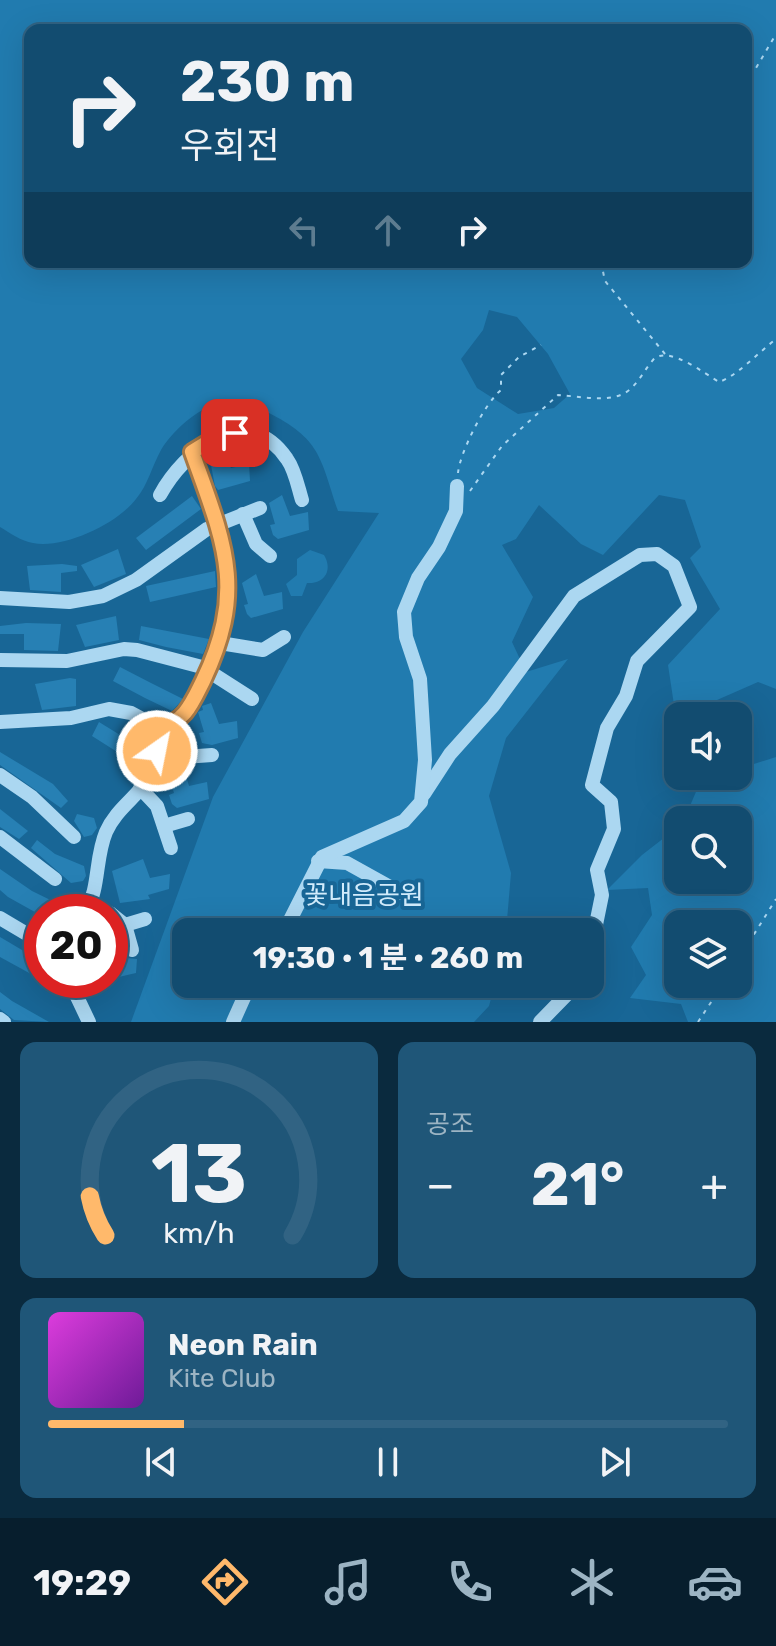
<!DOCTYPE html>
<html lang="ko">
<meta charset="utf-8">
<style>
:root{--surface:#124c70;--page:#1f5678;--text:#f1f3f6;--muted:#9cb4c3;--line:#316383;--accent:#ffb96b}
body{margin:0;font-family:Rubik,"Noto Sans KR",sans-serif;background:var(--page);color:var(--text);height:100vh;display:flex;flex-direction:column;font-size:30px;white-space:nowrap}
*{box-sizing:border-box;margin:0}
p{font-size:26px;color:var(--muted)}
.icon{flex:none;width:44px;height:44px;fill:none;stroke:currentColor;stroke-width:2;stroke-linecap:round;stroke-linejoin:round}
.map{position:relative;height:1022px;overflow:hidden}
.side{display:flex;flex-direction:column;gap:20px;padding:20px;background:#0a2a3e;flex:1}
.side>*{flex:none}
.banner{position:absolute;left:24px;top:24px;width:728px;height:244px;border-radius:16px;box-shadow:0 8px 32px #0002,0 0 0 2px var(--line);background:#124c70;color:var(--text);overflow:hidden}
.buttons{position:absolute;left:664px;top:702px;display:grid;gap:16px}
.buttons a{display:grid;place-items:center;width:88px;height:88px;border-radius:16px;background:var(--surface);box-shadow:0 8px 32px #0002,0 0 0 2px var(--line);font-size:40px}
.speed{position:absolute;left:24px;top:894px;display:flex;gap:16px;font-size:40px;font-weight:700;text-align:center}
.speed>*{display:grid;place-content:center;width:104px;height:104px;border-radius:50%;background:var(--surface);box-shadow:0 8px 32px #0002,0 0 0 2px var(--line);line-height:1}
.speed .limit{border:12px solid #d22;background:#fff;color:#111}
.pin{position:absolute;display:grid;place-items:center;width:68px;height:68px;color:#fff;margin:-34px;border-radius:16px;box-shadow:0 4px 12px #0006}
.me{position:absolute;width:88px;margin:-44px;rotate:33deg;stroke-linejoin:round;filter:drop-shadow(0 0 6px #0008)}
.turn{display:flex;align-items:center;gap:28px;height:168px;padding:0 24px;font-size:36px}
.turn .icon{width:104px;height:104px;stroke-width:2.5}
.turn b{display:block;font-size:56px;line-height:68px}
.lanes{display:flex;align-items:center;height:76px;padding:0 24px;background:#0003;justify-content:center;gap:40px;direction:ltr}
.lanes .off{opacity:.35}
.big{font-size:60px;font-weight:700;line-height:1.1}
.side .card{flex:1;display:flex;flex-direction:column;justify-content:center;gap:12px;min-width:0;padding:0 28px;border-radius:16px;background:var(--page)}
.side .dial{align-items:center;gap:0}
.dial svg{height:208px;overflow:visible;fill:none;stroke:var(--line);stroke-width:7;stroke-linecap:round;text-anchor:middle}
.dial text{fill:var(--text);stroke:none}
.song{display:flex;align-items:center;gap:24px}
.cover{width:96px;height:96px;border-radius:12px;background:linear-gradient(135deg,hsl(300 70% 55%),hsl(280 70% 35%))}
.played{height:8px;border-radius:4px;background:linear-gradient(90deg,var(--accent) 20%,var(--line) 20%)}
.keys{display:flex;justify-content:space-around;direction:ltr}
.heat{display:flex;justify-content:space-between;align-items:center;font-size:44px;direction:ltr}
.side .tiles{flex:1;display:grid;gap:20px;grid-template-columns:1fr 1fr}
.card:last-child{grid-column:span 2}
.trip{position:absolute;left:172px;top:918px;width:432px;height:80px;border-radius:16px;background:var(--surface);box-shadow:0 8px 32px #0002,0 0 0 2px var(--line);font-weight:700;line-height:80px;text-align:center}
.menu{display:flex;height:128px;justify-content:space-around;align-items:center;background:#071e2d;color:var(--muted)}
.menu .icon{width:56px;height:56px}
.menu .active{color:var(--accent)}
.menu b{font-size:36px;color:var(--text)}
.map>svg:first-child{display:block}
.green{fill:#217baf;fill-rule:evenodd}
.building{fill:#2780b4}
.lines{fill:none;stroke-linecap:round;stroke-linejoin:round}
.path{stroke:#abd7f1;stroke-width:2;stroke-dasharray:4 6;stroke-linecap:butt}
.minor{stroke:#abd7f1;stroke-width:14}
.route-casing{stroke:#a67846;stroke-width:20}
.route{stroke:#ffb96b;stroke-width:14}
.labels{text-anchor:middle;dominant-baseline:central;stroke-width:8;stroke-linejoin:round;paint-order:stroke}
.park-label{font-size:26px;fill:#d2ecfc;stroke:#186696}
</style>
<div class="map">
<svg width="776" height="1022" viewBox="0 0 776 1022">
<rect width="100%" height="100%" fill="#186696"/>
<g class="green">
<path d="M0 0H776V689L758 682 676 718 668 665 720 609 690 558 701 547 685 500 659 495 603 555 581 544 539 505 516 539 502 545 533 597 512 642 526 672 568 659 506 738 489 796 511 873 506 932H186V984H495L489 1006 474 1022H131L213 797 303 632 379 513 338 511C320 457 321 439 267 412 256 406 246 400 233 400 208 399 173 429 161 450 152 466 148 485 136 499 117 524 64 549 33 543 21 541 10 533 0 527ZM30 30H746V262H30ZM489 310 517 317 548 354 570 394 554 408 518 414 477 388 461 359 483 330Z"/>
<path d="M310 550 324 555C333 570 325 584 307 583L302 596H291L286 584 297 575V559Z"/>
<path d="M776 757V1022H688L681 1004 630 998 646 975 631 947 652 915 648 888 607 890 642 855 678 827V880H738V820H684L701 780 738 776V769ZM678 924H738V984H678Z"/>
</g>
<g class="building">
<polygon points="223,447 231,468 249,464 250,481 218,490 215,486 209,455"/>
<polygon points="282,495 290,516 308,512 309,530 278,539 273,535 270,525 275,524 269,503"/>
<polygon points="192,496 201,509 146,550 136,538"/>
<polygon points="118,549 126,574 94,587 81,565"/>
<polygon points="62,564 77,566 77,571 61,573 61,592 30,590 27,566"/>
<polygon points="215,571 216,587 150,602 146,586"/>
<polygon points="256,574 264,596 282,592 283,609 251,618 247,614 244,605 248,604 242,583"/>
<polygon points="116,616 119,640 85,647 76,625"/>
<polygon points="26,623 61,624 58,651 24,650 24,634 0,634 0,626"/>
<polygon points="141,626 183,634 209,639 203,654 166,647 139,640"/>
<polygon points="120,667 151,683 183,699 172,711 145,698 113,681"/>
<polygon points="70,678 76,679 76,706 42,710 35,684"/>
<polygon points="211,703 219,724 237,721 238,738 212,745 202,743 199,733 204,732 198,712 203,710 202,706"/>
<polygon points="99,722 133,743 146,760 144,764 133,771 122,755 92,736"/>
<polygon points="0,752 53,784 68,801 61,808 0,765"/>
<polygon points="177,766 184,769 189,786 207,782 209,799 177,808 172,804 169,795 174,793 168,773"/>
<polygon points="0,809 28,831 19,839 0,827"/>
<polygon points="77,814 94,818 97,828 92,835 84,837 74,821"/>
<polygon points="37,840 55,854 84,866 86,876 83,881 71,883 31,848"/>
<polygon points="143,859 150,878 170,874 169,889 148,895 150,899 120,903 112,871"/>
<polygon points="0,869 32,891 75,912 42,912 42,916 8,897 0,890"/>
<polygon points="0,937 39,960 31,974 0,957"/>
<polygon points="127,958 137,959 136,973 110,979 110,963"/>
<polygon points="0,992 12,1001 49,1022 14,1020 0,1009"/>
</g>
<g class="lines">
<g class="path">
<polyline points="746,85 776,34"/>
<polyline points="601,262 605,281 665,354"/>
<path d="M458 473C460 452 485 403 501 390V375L519 357 541 345"/>
<path d="M470 491 502 446 558 395C578 396 607 403 625 393 638 385 644 370 653 360 667 344 705 374 719 382 737 376 759 352 776 339"/>
<polyline points="738,960 776,899"/>
<polyline points="698,1022 723,984"/>
</g>
<g class="minor">
<path d="M160 495C184 451 246 399 287 459 295 470 298 487 302 500"/>
<polyline points="243,514 256,544 270,556"/>
<polyline points="0,598 69,602 103,596 136,580 207,529 260,508"/>
<polyline points="220,643 263,650 284,637"/>
<polyline points="0,660 67,661 124,649 137,650 202,667 252,699"/>
<path d="M0 722 71 718 109 709 131 713 159 728C158 745 158 764 149 778 136 798 116 809 106 832 95 858 100 886 86 912"/>
<path d="M159 728C185 722 192 703 203 681 246 593 223 539 192 452"/>
<polyline points="157,751 184,757 212,755"/>
<polyline points="0,775 32,797 74,837"/>
<polyline points="140,788 157,806 171,848"/>
<polyline points="424,794 450,754 493,706 574,596 640,555 657,554 674,566 690,607 637,661 626,696 607,728 592,785 611,802 614,829 597,870 602,895 590,954"/>
<polyline points="164,826 188,819"/>
<polyline points="0,837 55,879"/>
<polyline points="318,861 347,863 401,893"/>
<polyline points="110,913 125,925 132,950"/>
<polyline points="0,918 42,943"/>
<polyline points="125,925 145,919"/>
<polyline points="284,932 322,857 404,821 421,802 425,760 420,679 406,637 404,612 418,578 439,547 456,511 457,486"/>
<polyline points="69,980 89,1022"/>
<polyline points="0,1019 4,1022"/>
<polyline points="233,1022 250,984"/>
<polyline points="540,1022 577,984"/>
</g>
</g>
<g class="lines">
<defs>
<path id="route" d="M157 751 159 728C185 722 192 703 203 681 247 589 224 542 192 452L213 439 235 433"/>
</defs>
<use href="#route" class="route-casing"/>
<use href="#route" class="route"/>
</g>
<g class="labels">
<g class="park-label">
<text x="364" y="895">꽃내음공원</text>
</g>
</g>
</svg>
<div class="buttons">
<a><svg class="icon" aria-label="sound" viewBox="0 0 24 24"><path d="M4 9h4l5-4v14l-5-4H4zM17 9q2 3 0 6"/></svg></a>
<a><svg class="icon" aria-label="search" viewBox="0 0 24 24"><circle cx="10" cy="10" r="6"/><path d="M15 15l6 6"/></svg></a>
<a><svg class="icon" aria-label="layers" viewBox="0 0 24 24"><path d="M12 4l9 5-9 5-9-5zM3 14l9 5 9-5"/></svg></a>
</div>
<div class="speed"><div class="limit">20</div></div>
<div class="pin" style="left:235px;top:433px;background:#d93025"><svg class="icon" aria-label="arrive" viewBox="0 0 24 24"><path d="M6 21V4h12l-3 4 3 4H6"/></svg></div>
<svg class="me" style="left:157px;top:751px" viewBox="-20 -20 40 40"><circle r="17" fill="#ffb96b" stroke="#fff" stroke-width="3"/><path d="M0-11L8 9 0 5-8 9z" fill="#fff"/></svg>
<div class="trip">19:30 · 1 분 · 260 m</div>
<div class="banner">
<div class="turn"><svg class="icon" aria-label="right" viewBox="0 0 24 24"><path d="M7 20v-9h11M14 6l5 5-5 5"/></svg><div><b>230 m</b>우회전</div></div>
<div class="lanes"><svg class="icon off" aria-label="left" viewBox="0 0 24 24"><path d="M17 20v-9H6M10 6l-5 5 5 5"/></svg><svg class="icon off" aria-label="ahead" viewBox="0 0 24 24"><path d="M12 20V5M6 11l6-6 6 6"/></svg><svg class="icon" aria-label="right" viewBox="0 0 24 24"><path d="M7 20v-9h11M14 6l5 5-5 5"/></svg></div>
</div>
</div>
<section class="side">
<div class="tiles">
<div class="card dial"><svg viewBox="0 0 100 80">
<path d="M14 69A42 42 0 1 1 86 69"/>
<path d="M14 69A42 42 0 0 1 8 54" stroke="#ffb96b"/>
<text x="50" y="56" font-size="32" font-weight="700">13</text>
<text x="50" y="72" font-size="11">km/h</text>
</svg></div>
<div class="card"><p>공조</p>
<div class="heat"><a>−</a><b class="big">21°</b><a>+</a></div>
</div>
<div class="card">
<div class="song"><i class="cover"></i><div><b>Neon Rain</b><p>Kite Club</p></div></div>
<div class="played"></div>
<div class="keys"><svg class="icon" aria-label="previous" viewBox="0 0 24 24"><path d="M18 5L8 12l10 7zM5 5v14"/></svg><svg class="icon" aria-label="pause" viewBox="0 0 24 24"><path d="M8 5v14M16 5v14"/></svg><svg class="icon" aria-label="next" viewBox="0 0 24 24"><path d="M6 5l10 7-10 7zM19 5v14"/></svg></div>
</div>
</div>
</section>
<nav class="menu">
<b>19:29</b>
<svg class="icon active" aria-label="directions" viewBox="0 0 24 24"><path d="M12 3l9 9-9 9-9-9zM9 14v-3h6M13 9l2 2-2 2"/></svg>
<svg class="icon" aria-label="music" viewBox="0 0 24 24"><path d="M9 18V5l10-2v13"/><circle cx="6" cy="18" r="3"/><circle cx="16" cy="16" r="3"/></svg>
<svg class="icon" aria-label="phone" viewBox="0 0 24 24"><path d="M5 4h4l2 5-3 2q2 4 5 5l2-3 5 2v4C11 20 4 13 5 4z"/></svg>
<svg class="icon" aria-label="climate" viewBox="0 0 24 24"><path d="M12 3v18M4 7l16 10M4 17L20 7"/></svg>
<svg class="icon" aria-label="car" viewBox="0 0 24 24"><path d="M5 17H2v-5l4-1 3-4h7l3 4 3 1v5h-3M9 17h6M6 11h13"/><circle cx="7" cy="17" r="2"/><circle cx="17" cy="17" r="2"/></svg>
</nav>
